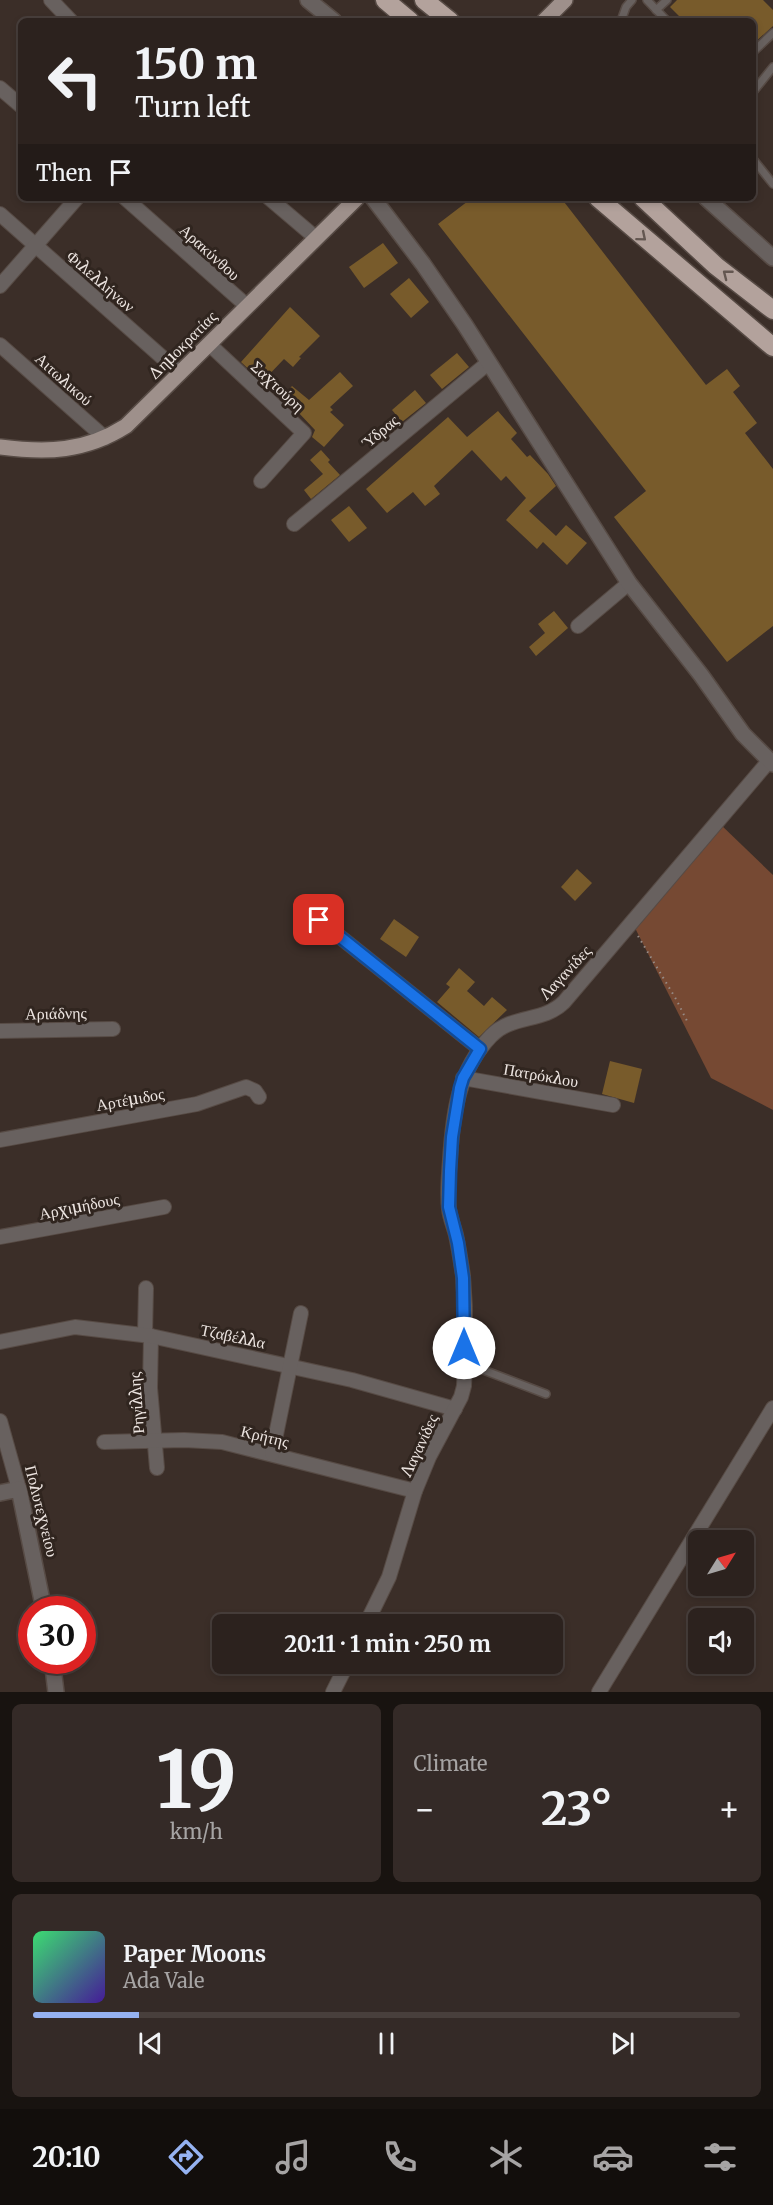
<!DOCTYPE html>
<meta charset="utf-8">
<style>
:root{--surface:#2c221e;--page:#342a27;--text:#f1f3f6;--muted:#a6a4a4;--line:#483f3c;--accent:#95b2f1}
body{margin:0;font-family:Merriweather,serif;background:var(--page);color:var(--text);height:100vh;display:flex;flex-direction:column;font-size:22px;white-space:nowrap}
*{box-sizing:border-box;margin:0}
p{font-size:20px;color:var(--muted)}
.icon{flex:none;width:33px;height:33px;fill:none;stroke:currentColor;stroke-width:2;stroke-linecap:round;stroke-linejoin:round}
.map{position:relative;height:1692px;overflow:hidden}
.drawer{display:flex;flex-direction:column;gap:12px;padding:12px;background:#181310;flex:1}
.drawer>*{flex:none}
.top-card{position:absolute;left:18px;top:18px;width:738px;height:183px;border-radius:9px;box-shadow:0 3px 9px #0003,0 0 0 2px var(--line);background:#2c221e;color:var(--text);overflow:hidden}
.needle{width:39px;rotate:53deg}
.buttons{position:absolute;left:688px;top:1530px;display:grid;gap:12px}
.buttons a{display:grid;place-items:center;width:66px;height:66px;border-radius:9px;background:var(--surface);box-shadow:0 3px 9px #0003,0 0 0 2px var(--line);font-size:30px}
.speed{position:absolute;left:18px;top:1596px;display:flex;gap:12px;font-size:30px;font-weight:700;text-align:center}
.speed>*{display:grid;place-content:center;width:78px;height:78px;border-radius:50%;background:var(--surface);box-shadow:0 3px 9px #0003,0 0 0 2px var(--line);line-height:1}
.speed .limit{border:9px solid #d22;background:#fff;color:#111}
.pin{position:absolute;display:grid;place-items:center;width:51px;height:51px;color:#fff;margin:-26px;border-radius:12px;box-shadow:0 3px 9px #0006}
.me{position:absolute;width:66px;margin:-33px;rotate:0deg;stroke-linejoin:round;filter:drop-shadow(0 0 4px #0008)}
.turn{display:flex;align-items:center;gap:21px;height:126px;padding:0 18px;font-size:27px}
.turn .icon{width:78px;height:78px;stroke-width:2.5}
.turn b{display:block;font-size:42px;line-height:51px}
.then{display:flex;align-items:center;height:57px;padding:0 18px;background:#0003;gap:12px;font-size:22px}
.big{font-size:45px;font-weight:700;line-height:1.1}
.drawer .widget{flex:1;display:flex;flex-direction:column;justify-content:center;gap:9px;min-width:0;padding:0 21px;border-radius:9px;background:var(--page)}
.drawer .dial{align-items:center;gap:0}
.dial b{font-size:78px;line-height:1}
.song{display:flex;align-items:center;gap:18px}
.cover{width:72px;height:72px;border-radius:9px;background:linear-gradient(135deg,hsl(140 70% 55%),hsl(260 70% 35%))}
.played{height:6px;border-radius:3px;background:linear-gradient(90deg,var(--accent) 15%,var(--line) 15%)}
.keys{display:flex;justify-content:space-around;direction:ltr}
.heat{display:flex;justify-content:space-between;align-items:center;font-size:33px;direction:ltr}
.drawer .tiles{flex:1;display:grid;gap:12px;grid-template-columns:1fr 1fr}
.widget:last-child{grid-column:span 2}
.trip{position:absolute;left:212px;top:1614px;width:351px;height:60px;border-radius:9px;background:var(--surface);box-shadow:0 3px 9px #0003,0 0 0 2px var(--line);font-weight:700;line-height:60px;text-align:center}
.menu{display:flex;height:96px;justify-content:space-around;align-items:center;background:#120e0c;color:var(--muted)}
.menu .icon{width:42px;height:42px}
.menu .selected{color:var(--accent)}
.menu b{font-size:27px;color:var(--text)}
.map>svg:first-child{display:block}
.green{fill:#764933}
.building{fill:#785b2b}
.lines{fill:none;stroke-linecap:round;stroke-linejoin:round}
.service-casing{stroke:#574b45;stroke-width:10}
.minor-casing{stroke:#574b45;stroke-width:16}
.tertiary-casing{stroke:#574b45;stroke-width:18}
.primary-casing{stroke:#574b45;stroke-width:18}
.motorway-casing{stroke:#574b45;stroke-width:21}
.path{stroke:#978c87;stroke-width:2;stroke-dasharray:1.5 4.5;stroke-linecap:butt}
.service{stroke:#68615f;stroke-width:7}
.minor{stroke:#68615f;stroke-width:14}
.tertiary{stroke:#68615f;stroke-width:15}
.primary{stroke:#9e908b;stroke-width:15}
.motorway{stroke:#b3a29c;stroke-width:18}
.oneway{stroke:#645751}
.route-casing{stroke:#114b97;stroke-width:15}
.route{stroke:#1a73e8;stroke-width:10}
.labels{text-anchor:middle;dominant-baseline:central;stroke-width:6;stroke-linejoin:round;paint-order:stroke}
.street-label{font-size:16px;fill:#ece4e0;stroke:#30251f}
</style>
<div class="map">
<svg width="773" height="1692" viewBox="0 0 773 1692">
<rect width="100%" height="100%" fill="#3b2e28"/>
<polygon class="green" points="719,823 773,875 773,1110 711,1078 633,924"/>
<g class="building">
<polygon points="677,0 763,0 773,10 773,26 753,44 753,21 684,21 670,7"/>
<polygon points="472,198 561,198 706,385 727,369 740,386 733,392 757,423 745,433 773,469 773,626 727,662 614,517 646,491 438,224"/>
<polygon points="383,243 398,263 364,288 349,267"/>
<polygon points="409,278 429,302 411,318 390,294"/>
<polygon points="290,307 320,336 299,357 301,358 293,367 284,359 262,382 241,362"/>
<polygon points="457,353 469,367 442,389 430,375"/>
<polygon points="340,372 353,386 330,407 333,410 330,412 344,425 324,447 312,437 315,430 297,411 295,412 280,399 292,386 309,400"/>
<polygon points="415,390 426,403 402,422 392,410"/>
<polygon points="498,411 517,433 511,439 527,457 530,455 548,474 556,486 529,511 556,536 566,525 587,543 567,565 543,542 537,549 506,520 526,498 506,476 501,481 472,450 434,486 440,494 425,506 413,492 387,513 366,489 448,417 467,437"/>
<polygon points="321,450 330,460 328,462 340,475 311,499 304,490 323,474 310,460"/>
<polygon points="349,506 367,528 349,542 331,520"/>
<polygon points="554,611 568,628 536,656 529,647 545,633 538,624"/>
<polygon points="577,869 592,883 575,901 561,887"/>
<polygon points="394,919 419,937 406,957 380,939"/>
<polygon points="459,968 475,982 467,991 484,1006 492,997 507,1010 479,1037 437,1002 450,987 446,984"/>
<polygon points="610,1061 642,1069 634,1103 602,1094"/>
</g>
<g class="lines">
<defs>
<g id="service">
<polyline points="647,0 667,21"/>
<polyline points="656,10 667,0"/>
<polyline points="621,21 626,7 632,0"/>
<polyline points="753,52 773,33"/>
<polyline points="753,92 773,67"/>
<polyline points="753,159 773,184"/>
<polyline points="465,1363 546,1394"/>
</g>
<g id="minor">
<polyline points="51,0 71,21"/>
<polyline points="0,88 21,106"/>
<polyline points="125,198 247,306"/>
<polyline points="269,198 316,238"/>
<polyline points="0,214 180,373"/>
<polyline points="0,286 77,198"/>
<polyline points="209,344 304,433 261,481"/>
<polyline points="0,345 105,438"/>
<polyline points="294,524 488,363"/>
<polyline points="578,626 629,583"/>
<polyline points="319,920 480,1049"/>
<polyline points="0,1031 113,1029"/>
<polyline points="463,1078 613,1105"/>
<polyline points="0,1140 197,1104 246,1087 255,1091 259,1097"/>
<polyline points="0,1237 164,1207"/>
<polyline points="145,1335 146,1288"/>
<polyline points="151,1336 150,1388 157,1468"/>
<polyline points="0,1342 75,1327 151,1336 352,1380 455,1409"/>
<polyline points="0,1421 19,1489"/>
<polyline points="104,1442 184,1440 222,1442 415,1491"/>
<polyline points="272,1454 301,1313"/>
<path d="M366 1624 389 1577 415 1491 429 1457 461 1397 464 1386C466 1350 466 1312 463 1276 461 1263 459 1249 456 1235 454 1227 450 1218 449 1209 447 1192 449 1175 450 1159 453 1114 458 1070 491 1036 512 1014 543 1023 564 1002L769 761"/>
<polyline points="333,1692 347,1664"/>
<polyline points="599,1692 773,1408"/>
</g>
<g id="tertiary">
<polyline points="308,0 334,21"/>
<polyline points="373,198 423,264 465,325 629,583 701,675 743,734 773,764"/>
<polyline points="706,198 773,258"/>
<polyline points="0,1493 19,1489 44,1610"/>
<polyline points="52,1660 56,1692"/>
</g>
<g id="primary">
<polyline points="544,21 565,0"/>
<path d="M0 447C47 453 85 452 126 426L357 198"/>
</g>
<g id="motorway">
<polyline points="385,0 410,21"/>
<polyline points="424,0 450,21"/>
<polyline points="598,198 773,347"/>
<polyline points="643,198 716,266 773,310"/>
</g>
</defs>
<use href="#service" class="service-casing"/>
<use href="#minor" class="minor-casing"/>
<use href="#tertiary" class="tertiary-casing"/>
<use href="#primary" class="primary-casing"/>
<use href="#motorway" class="motorway-casing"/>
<polyline class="path" points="638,936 676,999 687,1021"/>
<use href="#service" class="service"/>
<use href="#minor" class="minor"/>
<use href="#tertiary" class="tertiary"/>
<use href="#primary" class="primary"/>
<use href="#motorway" class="motorway"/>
</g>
<defs><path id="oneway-chevron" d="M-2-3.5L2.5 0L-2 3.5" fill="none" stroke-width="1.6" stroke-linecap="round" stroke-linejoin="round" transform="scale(1.5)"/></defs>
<g class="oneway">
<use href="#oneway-chevron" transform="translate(642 237) rotate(40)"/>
<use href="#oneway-chevron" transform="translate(727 274) rotate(-142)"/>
</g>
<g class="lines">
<defs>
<polyline id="route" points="319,920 480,1049 463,1078 460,1088 452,1137 450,1171 449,1207 458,1243 463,1278 464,1348"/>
</defs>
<use href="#route" class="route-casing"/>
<use href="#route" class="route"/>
</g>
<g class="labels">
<g class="street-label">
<text transform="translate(210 252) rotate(42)">Αρακύνθου</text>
<text transform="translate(101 281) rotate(41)">Φιλελλήνων</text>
<text transform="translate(182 345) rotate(-45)">Δημοκρατίας</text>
<text transform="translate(64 379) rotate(42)">Αιτωλικού</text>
<text transform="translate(278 386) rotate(43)">Σαχτούρη</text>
<text transform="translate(380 431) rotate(-40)">Ύδρας</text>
<text transform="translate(565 972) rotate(-47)">Λαγανίδες</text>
<text transform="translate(56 1013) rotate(-1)">Αριάδνης</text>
<text transform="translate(541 1075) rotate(10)">Πατρόκλου</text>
<text transform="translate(130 1099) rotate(-10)">Αρτέμιδος</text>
<text transform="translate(79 1206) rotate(-11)">Αρχιμήδους</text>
<text transform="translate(233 1336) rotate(12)">Τζαβέλλα</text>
<text transform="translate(136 1403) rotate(-94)">Ρηγίλλης</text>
<text transform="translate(265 1436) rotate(14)">Κρήτης</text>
<text transform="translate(419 1445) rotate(-65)">Λαγανίδες</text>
<text transform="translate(42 1511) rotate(76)">Πολυτεχνείου</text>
</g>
</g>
</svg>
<div class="buttons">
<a><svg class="needle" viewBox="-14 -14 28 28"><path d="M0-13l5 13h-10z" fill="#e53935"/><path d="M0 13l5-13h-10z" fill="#a6a4a4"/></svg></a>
<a><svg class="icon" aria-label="sound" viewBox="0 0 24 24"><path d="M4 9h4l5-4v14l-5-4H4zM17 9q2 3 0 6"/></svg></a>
</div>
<div class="speed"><div class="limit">30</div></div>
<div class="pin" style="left:319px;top:920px;background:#d93025"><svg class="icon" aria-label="arrive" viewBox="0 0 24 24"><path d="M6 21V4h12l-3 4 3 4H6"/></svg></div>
<svg class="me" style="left:464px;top:1348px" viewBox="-20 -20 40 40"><circle r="19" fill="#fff"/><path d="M0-13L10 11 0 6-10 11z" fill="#1a73e8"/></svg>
<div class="trip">20:11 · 1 min · 250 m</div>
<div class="top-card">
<div class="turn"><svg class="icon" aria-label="left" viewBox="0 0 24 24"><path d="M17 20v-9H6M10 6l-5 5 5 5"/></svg><div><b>150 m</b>Turn left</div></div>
<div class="then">Then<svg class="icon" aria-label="arrive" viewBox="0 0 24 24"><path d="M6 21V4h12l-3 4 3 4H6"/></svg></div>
</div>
</div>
<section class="drawer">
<div class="tiles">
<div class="widget dial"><b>19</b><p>km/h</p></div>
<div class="widget"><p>Climate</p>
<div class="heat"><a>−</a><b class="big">23°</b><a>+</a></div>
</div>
<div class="widget">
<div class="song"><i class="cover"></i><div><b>Paper Moons</b><p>Ada Vale</p></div></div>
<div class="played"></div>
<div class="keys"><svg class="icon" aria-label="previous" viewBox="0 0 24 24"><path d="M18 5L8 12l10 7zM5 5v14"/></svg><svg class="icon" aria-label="pause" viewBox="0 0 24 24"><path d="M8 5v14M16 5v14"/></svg><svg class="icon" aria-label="next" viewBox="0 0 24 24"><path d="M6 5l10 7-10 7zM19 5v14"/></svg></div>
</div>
</div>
</section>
<nav class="menu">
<b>20:10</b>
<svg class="icon selected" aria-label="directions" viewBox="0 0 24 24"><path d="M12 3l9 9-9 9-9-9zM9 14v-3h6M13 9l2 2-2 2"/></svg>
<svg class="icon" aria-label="music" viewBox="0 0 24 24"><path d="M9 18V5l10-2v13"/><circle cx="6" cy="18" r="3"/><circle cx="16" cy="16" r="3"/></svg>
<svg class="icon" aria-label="phone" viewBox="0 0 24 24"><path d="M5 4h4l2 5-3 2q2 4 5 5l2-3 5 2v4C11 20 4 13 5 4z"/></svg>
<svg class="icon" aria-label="climate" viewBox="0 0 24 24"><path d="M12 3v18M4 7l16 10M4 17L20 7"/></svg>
<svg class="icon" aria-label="car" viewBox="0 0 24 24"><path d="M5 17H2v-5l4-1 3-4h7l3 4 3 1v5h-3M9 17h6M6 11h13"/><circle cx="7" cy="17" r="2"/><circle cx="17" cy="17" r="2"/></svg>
<svg class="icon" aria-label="filters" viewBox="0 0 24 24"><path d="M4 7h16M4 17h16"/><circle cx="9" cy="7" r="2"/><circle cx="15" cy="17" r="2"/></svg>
</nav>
